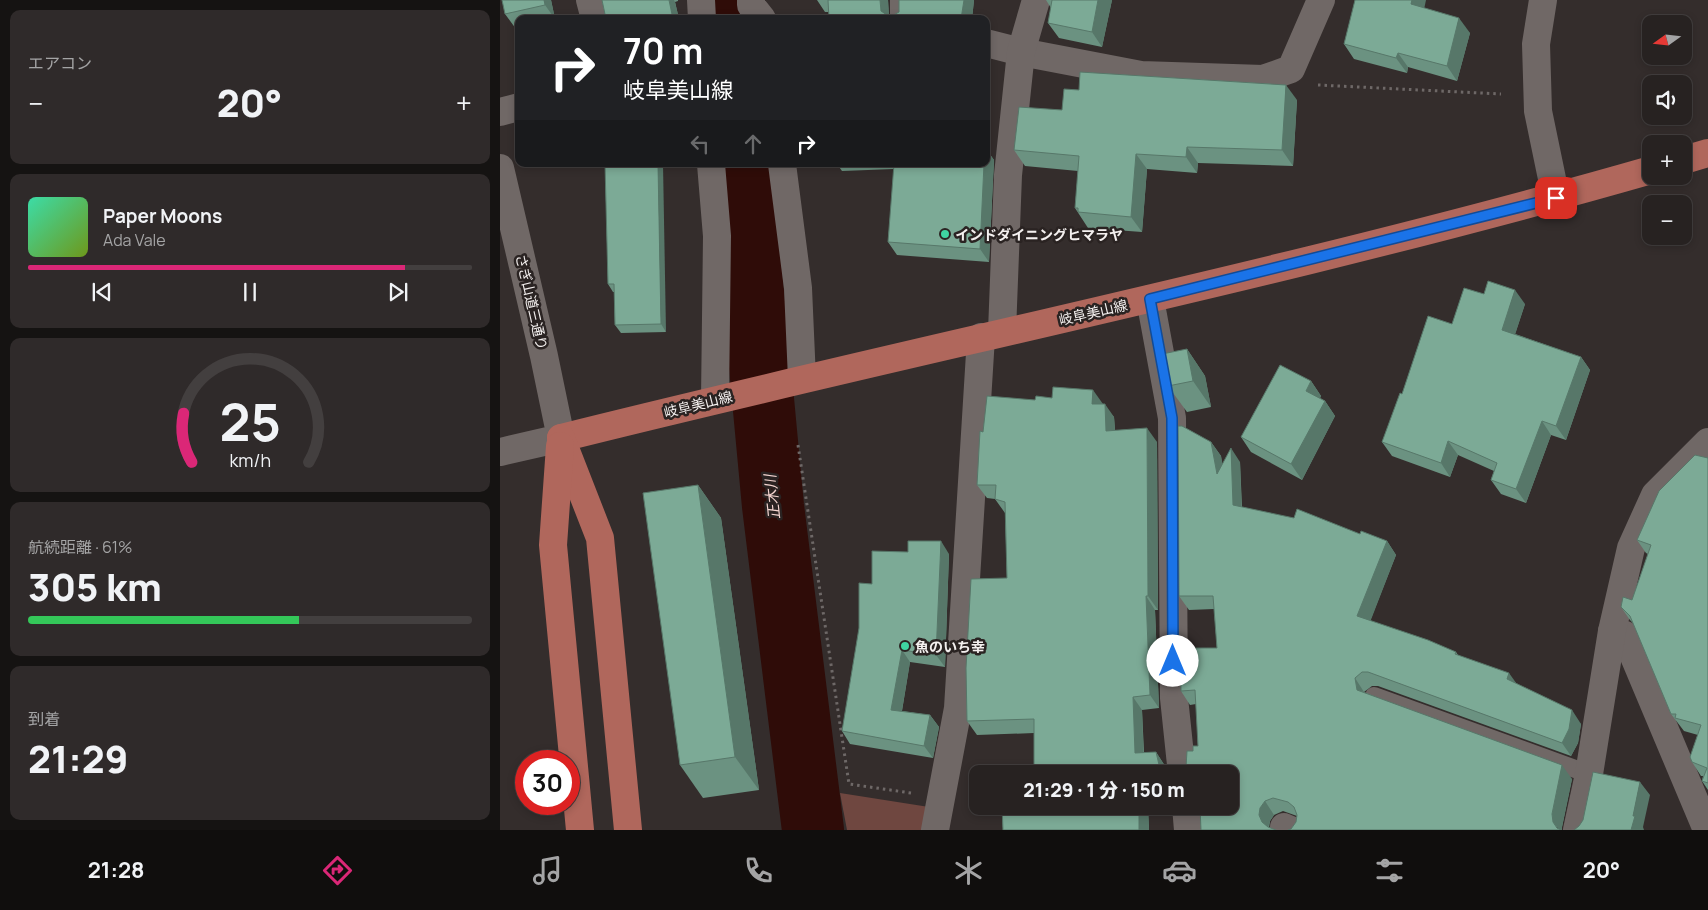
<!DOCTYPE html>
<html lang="ja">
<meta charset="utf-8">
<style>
:root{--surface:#272221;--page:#2f2a2a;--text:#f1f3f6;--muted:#a4a4a5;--line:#433f3f;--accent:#db2777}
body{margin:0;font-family:Manrope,"Noto Sans JP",sans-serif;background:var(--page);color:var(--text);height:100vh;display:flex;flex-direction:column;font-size:19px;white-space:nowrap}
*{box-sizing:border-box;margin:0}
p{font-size:16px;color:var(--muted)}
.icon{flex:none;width:28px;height:28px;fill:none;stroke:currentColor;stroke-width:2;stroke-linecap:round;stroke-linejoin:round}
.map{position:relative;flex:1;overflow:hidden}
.side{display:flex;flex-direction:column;gap:10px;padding:10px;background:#151312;width:500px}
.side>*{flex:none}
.banner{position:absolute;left:15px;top:15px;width:475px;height:152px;border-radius:10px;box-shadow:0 2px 8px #0003,0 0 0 1px var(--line);background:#202124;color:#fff;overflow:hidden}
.needle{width:32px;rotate:255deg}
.buttons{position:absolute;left:1142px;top:15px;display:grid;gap:10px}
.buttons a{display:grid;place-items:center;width:50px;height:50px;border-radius:10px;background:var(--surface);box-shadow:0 2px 8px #0003,0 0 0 1px var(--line);font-size:25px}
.speed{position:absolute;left:15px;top:750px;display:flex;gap:10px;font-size:25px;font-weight:700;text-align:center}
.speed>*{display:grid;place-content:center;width:65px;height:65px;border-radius:50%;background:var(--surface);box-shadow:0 2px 8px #0003,0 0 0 1px var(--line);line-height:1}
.speed .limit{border:8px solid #d22;background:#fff;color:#111}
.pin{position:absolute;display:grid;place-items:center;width:42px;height:42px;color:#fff;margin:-21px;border-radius:10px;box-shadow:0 2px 8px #0006}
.me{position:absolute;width:55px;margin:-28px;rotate:0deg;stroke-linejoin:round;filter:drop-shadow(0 0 4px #0008)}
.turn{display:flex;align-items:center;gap:18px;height:105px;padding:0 25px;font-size:22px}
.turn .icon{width:65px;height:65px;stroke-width:2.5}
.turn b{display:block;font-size:35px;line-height:42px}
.lanes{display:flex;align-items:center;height:48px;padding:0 25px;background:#0003;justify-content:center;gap:25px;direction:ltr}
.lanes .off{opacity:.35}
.big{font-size:38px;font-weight:800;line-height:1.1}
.side .card{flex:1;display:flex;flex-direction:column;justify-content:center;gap:8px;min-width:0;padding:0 18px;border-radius:10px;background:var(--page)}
.side .dial{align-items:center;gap:0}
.dial svg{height:130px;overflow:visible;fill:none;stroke:var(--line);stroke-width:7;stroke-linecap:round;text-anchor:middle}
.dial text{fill:var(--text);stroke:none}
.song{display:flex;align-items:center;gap:15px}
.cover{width:60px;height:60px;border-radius:8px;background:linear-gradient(135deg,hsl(160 70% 55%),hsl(80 70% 35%))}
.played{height:5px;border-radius:2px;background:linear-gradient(90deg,var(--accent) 85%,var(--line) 85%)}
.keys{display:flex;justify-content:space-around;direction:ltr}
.heat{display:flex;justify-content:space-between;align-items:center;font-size:28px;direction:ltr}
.charge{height:8px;border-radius:4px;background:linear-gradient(90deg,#34c759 61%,var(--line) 0)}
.trip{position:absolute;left:469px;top:765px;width:270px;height:50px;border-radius:10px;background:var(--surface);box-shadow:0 2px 8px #0003,0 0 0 1px var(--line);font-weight:800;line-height:50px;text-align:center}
.tabs{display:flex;height:80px;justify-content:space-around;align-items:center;background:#100e0d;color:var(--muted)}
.tabs .icon{width:35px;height:35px}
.tabs .current{color:var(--accent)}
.tabs b{font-size:22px;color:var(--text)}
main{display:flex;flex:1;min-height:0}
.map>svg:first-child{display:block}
.green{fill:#6f4740}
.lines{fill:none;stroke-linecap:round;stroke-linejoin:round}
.river{stroke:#2f0c08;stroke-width:62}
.path{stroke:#6e6867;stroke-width:3;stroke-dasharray:2.5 4;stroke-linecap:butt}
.lane{stroke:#706866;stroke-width:18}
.street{stroke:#706866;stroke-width:28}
.secondary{stroke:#706866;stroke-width:28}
.primary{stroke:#b0675c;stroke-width:28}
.wall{fill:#6b9281}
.shaded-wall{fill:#577769}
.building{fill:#7caa96;stroke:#577769}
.route-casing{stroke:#114b97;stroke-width:12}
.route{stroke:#1a73e8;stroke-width:9}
.poi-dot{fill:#3fd4a2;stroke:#2a2322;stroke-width:2}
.labels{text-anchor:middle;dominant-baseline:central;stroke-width:5;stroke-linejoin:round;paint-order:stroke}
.poi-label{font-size:14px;font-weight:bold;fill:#f4f0ef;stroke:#2a2322;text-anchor:start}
.street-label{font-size:14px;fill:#f4f0ef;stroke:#2a2322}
.water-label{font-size:15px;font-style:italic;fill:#f5d6d1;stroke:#2a2322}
</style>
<main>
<section class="side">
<div class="card"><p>エアコン</p>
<div class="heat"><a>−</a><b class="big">20°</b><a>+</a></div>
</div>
<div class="card">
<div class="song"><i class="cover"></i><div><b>Paper Moons</b><p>Ada Vale</p></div></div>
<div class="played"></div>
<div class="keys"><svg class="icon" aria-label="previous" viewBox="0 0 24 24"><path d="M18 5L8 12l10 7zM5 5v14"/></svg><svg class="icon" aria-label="pause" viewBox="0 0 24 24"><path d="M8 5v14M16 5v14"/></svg><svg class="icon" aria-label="next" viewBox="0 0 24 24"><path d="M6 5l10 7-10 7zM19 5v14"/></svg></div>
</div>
<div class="card dial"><svg viewBox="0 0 100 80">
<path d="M14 69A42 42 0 1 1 86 69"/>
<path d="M14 69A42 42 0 0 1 9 39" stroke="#db2777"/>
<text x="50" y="56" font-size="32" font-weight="700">25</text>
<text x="50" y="72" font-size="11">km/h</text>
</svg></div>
<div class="card"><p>航続距離 · 61%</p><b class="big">305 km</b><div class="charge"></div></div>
<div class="card"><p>到着</p><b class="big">21:29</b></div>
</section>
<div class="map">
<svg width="1208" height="830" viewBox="0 0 1208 830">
<rect width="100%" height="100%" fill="#342d2c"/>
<polygon class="green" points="340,793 429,807 425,830 347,830"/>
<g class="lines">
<g class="river">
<polyline points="230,0 230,19"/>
<polyline points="241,164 273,506 313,830"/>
</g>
<g class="path">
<polyline points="818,85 1001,94"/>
<polyline points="298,445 349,784 411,793"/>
</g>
<g class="lane">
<polyline points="399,0 399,19"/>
<polyline points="874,696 1089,774"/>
</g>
<g class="street">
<polyline points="90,0 95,19"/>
<polyline points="201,0 202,19"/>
<polyline points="251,0 251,5 262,19"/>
<polyline points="486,43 521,52 641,75 763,79 791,69 821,0"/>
<polyline points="0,112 19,107"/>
<polyline points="211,164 217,236 215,399"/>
<polyline points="282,164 298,288 302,379"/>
<polyline points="650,299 672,418 674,698 682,774"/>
<polyline points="502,332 508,175 521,52 536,0"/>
<polyline points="1112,631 1125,635 1207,830"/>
<polyline points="686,806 688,830"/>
<polyline points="784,827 791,830"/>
<polyline points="435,830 458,708 481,337"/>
<polyline points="1077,830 1089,774 1112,631 1131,548 1155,495 1208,442"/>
</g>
<g class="secondary">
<polyline points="1043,0 1036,44 1038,111 1056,198"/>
<polyline points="0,168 44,356 61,438 0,452"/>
</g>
<g class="primary">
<polyline points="1184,160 1208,153"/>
<path d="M61 438C424 347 792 273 1151 170"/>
<polyline points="61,438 100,538 128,830"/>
<polyline points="60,446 53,545 80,830"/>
</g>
</g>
<g class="wall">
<polygon points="51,0 55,19 19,19 19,28 16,29 5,14"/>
<polygon points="102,0 178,0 178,1 175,2 179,19 106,19"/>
<polygon points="317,0 388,0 389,17 399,12 399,0 474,0 472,19 329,19 329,12 325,12"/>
<polygon points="546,0 612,0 602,47 559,38 548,23 551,8"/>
<polygon points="925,8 970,33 957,81 908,67 907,73 854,59 844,44"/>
<polygon points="797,100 793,166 698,163 697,173 647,169 642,232 588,228 575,208 578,171 525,166 514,150 562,110"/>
<polygon points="486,149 494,160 489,262 397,255 388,242 394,169 342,171 337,164 486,164"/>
<polygon points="105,164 166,332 121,333 115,325 114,292 113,292 108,284"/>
<polygon points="1025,304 1015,334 1081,357 1090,370 1066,440 1051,435 1026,503 1001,494 991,480 994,471 958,455 950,477 892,456 882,442 902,394 952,324"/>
<polygon points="687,349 705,376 711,407 687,412 668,386"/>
<polygon points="811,381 821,396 820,398 825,401 835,416 802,480 751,452 741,437"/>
<polygon points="535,400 602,404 614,417 615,430 657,442 658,610 655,610 659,708 642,710 644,752 656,752 665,766 534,733 477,735 467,721 507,578 505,513 495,499 487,498 477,485 483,432"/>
<polygon points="711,442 721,456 722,464 740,462 742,507 860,534 887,541 896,555 870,621 956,652 958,655 1016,683 1081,724 1078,743 1071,756 878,686 872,686 864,692 1072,779 1062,827 791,829 796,822 797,816 783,811 774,815 770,821 769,828 700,811 698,807 730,806 681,773 686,767 693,751 698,746 696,704 690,705 681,691 717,648 714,609 689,610 679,596"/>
<polygon points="1208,458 1208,790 1202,781 1203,776 1201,776 1192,762 1198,735 1184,731 1171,714 1133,623 1130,620 1121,607 1132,600 1148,554 1146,553 1137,540"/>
<polygon points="198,485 221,518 259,790 203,798 180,765"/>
<polygon points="449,554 445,667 410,662 402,711 430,715 439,727 433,758 350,744 342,731 372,584"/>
<polygon points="502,806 671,806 670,808 648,808 649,830 503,830"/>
</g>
<g class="shaded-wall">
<polygon points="44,0 51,0 55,19 45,5"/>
<polygon points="169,0 174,0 175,2 179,19 173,19"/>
<polygon points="380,0 388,0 389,19 381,11"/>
<polygon points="464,0 474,0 472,19 461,19"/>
<polygon points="598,0 612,0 602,47 592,32"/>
<polygon points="912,0 926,0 922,19 911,4"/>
<polygon points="959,18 970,33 957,81 947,66"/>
<polygon points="898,53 908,67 907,73 896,58"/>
<polygon points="786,85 797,100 793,166 782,150"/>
<polygon points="687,147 698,163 697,173 686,157"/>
<polygon points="486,149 494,160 489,262 480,249 484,164 486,164"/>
<polygon points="636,154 647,169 642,232 631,217"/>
<polygon points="158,164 163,164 166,332 161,324"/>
<polygon points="1015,290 1025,304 1012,344 1002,330"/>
<polygon points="687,349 705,376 711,407 693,381"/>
<polygon points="1081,357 1090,370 1066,440 1056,426"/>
<polygon points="811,381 821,396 817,406 806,391"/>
<polygon points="593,390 603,404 592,404"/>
<polygon points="825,401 835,416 802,480 791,464"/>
<polygon points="605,404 614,417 616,444 606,431"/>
<polygon points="1042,421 1051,435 1026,503 1016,489"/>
<polygon points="647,428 657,442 658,610 648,596"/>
<polygon points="948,441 958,455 950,477 941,463"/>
<polygon points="711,442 721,456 727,487 717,474"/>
<polygon points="731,448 740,462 742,519 733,505"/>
<polygon points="198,485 221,518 259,790 235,757"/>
<polygon points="441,541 449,554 445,667 436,655"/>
<polygon points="887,541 896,555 867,630 857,616"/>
<polygon points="646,596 655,610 659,708 650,695"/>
<polygon points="402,650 410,662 400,722 391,710"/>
<polygon points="1009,673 1019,687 1007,679"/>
<polygon points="855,678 864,692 857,690"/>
<polygon points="633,697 642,710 644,766 635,753"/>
<polygon points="1072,710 1081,724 1078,743 1071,756 1062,743"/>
<polygon points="430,715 439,727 433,758 424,746"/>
<polygon points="656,752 665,766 667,774 663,774 660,769"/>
<polygon points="1062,765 1072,779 1062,827 1062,830 1059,830 1053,822 1052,814"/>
<polygon points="1140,782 1150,795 1143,827 1144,830 1131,830 1133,816"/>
<polygon points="765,801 774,815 770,821 768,828 762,822 759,815 760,808"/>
<polygon points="639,806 646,806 648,808 649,830 639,830"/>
</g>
<g class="building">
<polygon points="2,0 44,0 45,5 5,14"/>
<polygon points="102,0 169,0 173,19 125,19 124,15 106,19"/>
<polygon points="328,0 380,0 381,11 390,17 399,12 399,0 464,0 461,19 329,19"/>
<polygon points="552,0 598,0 592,32 548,23"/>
<polygon points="855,0 912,0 911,4 959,18 947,66 898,53 896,58 844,44"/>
<polygon points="580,72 786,85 782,150 687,147 686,157 636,154 631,217 578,212 578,208 575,208 579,156 514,150 519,107 562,110 564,89 579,90"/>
<polygon points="105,164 158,164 161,324 115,325 114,284 108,284"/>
<polygon points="394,164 484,164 480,249 388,242"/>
<polygon points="988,281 1015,290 1002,330 1081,357 1056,426 1042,421 1016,489 991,480 997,463 948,441 941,463 882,442 900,393 902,394 928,316 952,324 964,288 984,294"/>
<polygon points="687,349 693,381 668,386 662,354"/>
<polygon points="780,365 811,381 806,391 825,401 791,464 741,437"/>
<polygon points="553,387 593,390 592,404 605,404 606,431 647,428 648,596 646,596 650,695 633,697 635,753 656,752 660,769 665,774 534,774 534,719 467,721 466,668 471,579 507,578 505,502 495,499 496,485 477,485 480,431 483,432 487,396 535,400 536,396 552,398"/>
<polygon points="678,426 682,426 711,442 717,474 731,448 733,505 794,518 797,509 860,534 861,531 887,541 857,616 928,640 956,652 955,654 1009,673 1007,679 1072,710 1069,729 1062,743 868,672 862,672 855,678 857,690 1062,765 1052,814 1053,822 1057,828 1061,830 788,830 791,829 796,822 797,815 794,807 788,802 773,798 765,801 760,808 759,815 762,822 768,827 776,830 701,830 700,807 698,807 697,806 730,806 730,774 680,774 686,767 687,751 693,751 693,746 698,746 695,690 681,691 680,648 717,648 713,596 679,596"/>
<polygon points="1195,455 1208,458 1208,783 1202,781 1207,768 1192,762 1190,757 1201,725 1175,718 1176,714 1171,714 1130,616 1121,607 1123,597 1132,600 1151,545 1137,540 1159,491"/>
<polygon points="198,485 235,757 180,765 143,493"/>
<polygon points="408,541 441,541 436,655 402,650 391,710 430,715 424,746 342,731 359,628 359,583 372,584 372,551 408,552"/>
<polygon points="1093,772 1140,782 1133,816 1135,816 1131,830 1074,830 1079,826 1083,820"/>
<polygon points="502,806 639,806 639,830 503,830"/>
</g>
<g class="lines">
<defs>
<polyline id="route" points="673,661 672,418 650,299 1056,198"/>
</defs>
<use href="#route" class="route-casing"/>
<use href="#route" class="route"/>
</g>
<g class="poi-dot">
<circle cx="445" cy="234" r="5"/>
<circle cx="405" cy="646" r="5"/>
</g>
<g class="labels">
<g class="poi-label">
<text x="455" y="234">インドダイニングヒマラヤ</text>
<text x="415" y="646">魚のいち幸</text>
</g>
<g class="street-label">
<text transform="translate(32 302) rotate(77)">さぎ山道三通り</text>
<text transform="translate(593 312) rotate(-13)">岐阜美山線</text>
<text transform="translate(198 404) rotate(-14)">岐阜美山線</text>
</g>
<g class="water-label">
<text transform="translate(272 497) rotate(-96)">正木川</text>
</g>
</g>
</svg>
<div class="buttons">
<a><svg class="needle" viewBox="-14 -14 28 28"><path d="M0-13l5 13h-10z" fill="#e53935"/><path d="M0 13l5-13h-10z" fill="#a4a4a5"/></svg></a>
<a><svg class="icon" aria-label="sound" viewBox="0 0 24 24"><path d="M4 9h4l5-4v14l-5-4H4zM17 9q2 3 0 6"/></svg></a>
<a>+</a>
<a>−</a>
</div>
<div class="speed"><div class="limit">30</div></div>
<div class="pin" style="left:1056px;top:198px;background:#d93025"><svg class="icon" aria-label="arrive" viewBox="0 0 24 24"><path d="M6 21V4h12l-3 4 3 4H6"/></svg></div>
<svg class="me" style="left:673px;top:661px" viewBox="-20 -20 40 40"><circle r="19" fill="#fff"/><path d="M0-13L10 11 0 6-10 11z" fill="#1a73e8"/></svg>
<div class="trip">21:29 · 1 分 · 150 m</div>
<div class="banner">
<div class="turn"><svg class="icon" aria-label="right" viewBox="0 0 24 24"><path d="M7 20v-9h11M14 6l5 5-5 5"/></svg><div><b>70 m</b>岐阜美山線</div></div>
<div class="lanes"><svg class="icon off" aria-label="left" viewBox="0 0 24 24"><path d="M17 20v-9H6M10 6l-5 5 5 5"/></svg><svg class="icon off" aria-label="ahead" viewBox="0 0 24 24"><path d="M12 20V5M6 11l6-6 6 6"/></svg><svg class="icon" aria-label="right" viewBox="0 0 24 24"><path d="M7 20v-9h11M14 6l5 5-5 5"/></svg></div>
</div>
</div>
</main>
<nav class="tabs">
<b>21:28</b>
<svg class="icon current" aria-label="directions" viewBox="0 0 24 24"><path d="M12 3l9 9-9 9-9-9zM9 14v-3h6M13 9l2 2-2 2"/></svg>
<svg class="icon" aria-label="music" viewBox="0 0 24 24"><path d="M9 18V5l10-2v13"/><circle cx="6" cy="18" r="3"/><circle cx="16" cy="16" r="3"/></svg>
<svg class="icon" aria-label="phone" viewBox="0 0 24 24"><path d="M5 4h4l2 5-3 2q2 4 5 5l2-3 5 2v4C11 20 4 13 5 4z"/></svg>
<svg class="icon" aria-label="climate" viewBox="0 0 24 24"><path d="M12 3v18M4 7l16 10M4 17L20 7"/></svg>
<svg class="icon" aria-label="car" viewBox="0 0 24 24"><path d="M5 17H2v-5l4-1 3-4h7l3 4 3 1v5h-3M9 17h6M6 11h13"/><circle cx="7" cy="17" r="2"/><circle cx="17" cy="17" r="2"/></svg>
<svg class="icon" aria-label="filters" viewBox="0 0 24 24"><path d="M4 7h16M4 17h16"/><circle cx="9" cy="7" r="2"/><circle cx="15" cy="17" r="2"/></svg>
<b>20°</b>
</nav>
